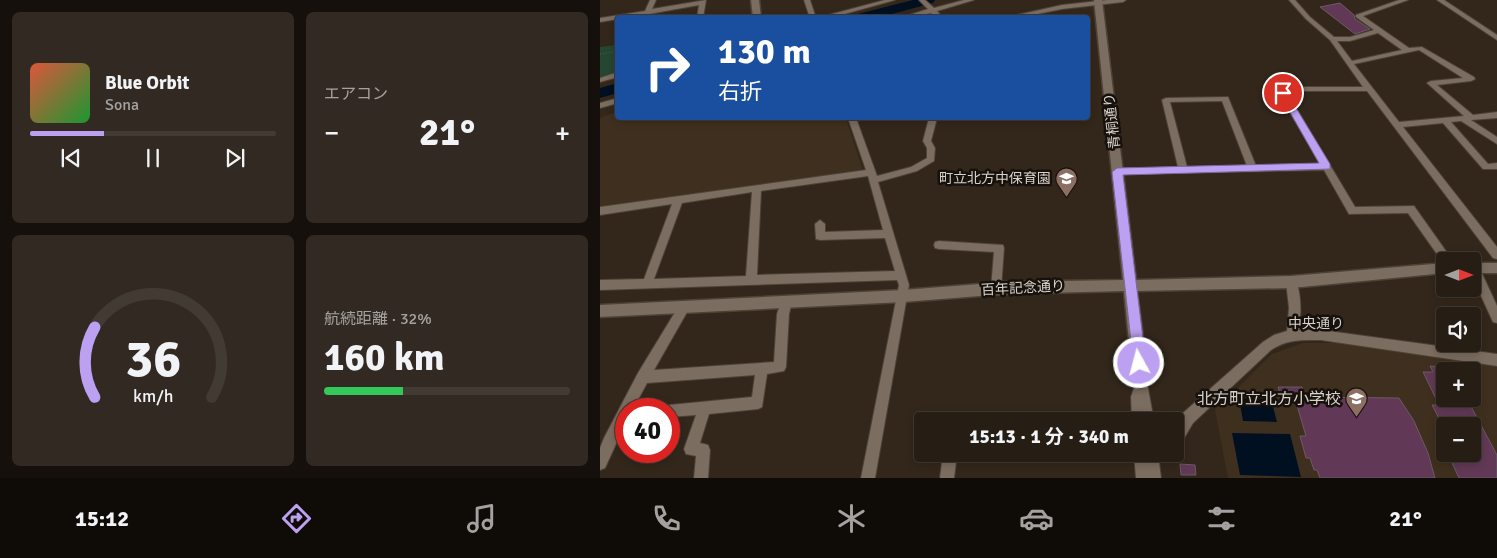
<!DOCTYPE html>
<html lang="ja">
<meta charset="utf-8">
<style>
:root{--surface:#261d14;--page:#322a22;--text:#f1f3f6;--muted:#a4a2a0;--line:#423b34;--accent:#bca0f2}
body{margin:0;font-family:Signika,"Noto Sans JP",sans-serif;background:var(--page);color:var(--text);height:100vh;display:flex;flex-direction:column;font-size:19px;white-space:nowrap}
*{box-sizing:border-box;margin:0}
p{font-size:16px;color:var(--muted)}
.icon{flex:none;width:28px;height:28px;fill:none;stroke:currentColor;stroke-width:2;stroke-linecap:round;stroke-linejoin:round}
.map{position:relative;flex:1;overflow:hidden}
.details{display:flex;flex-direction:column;gap:12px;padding:12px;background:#15100b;width:600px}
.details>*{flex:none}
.hud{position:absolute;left:15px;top:15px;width:475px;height:105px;border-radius:5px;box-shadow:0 2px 8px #0003,0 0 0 1px var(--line);background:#1a4fa0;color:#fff;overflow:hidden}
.needle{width:32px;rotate:90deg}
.tools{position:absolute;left:836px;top:252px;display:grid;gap:10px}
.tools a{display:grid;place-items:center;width:45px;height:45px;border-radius:5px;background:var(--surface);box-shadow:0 2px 8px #0003,0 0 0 1px var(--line);font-size:25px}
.speed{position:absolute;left:15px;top:398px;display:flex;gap:10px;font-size:25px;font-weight:700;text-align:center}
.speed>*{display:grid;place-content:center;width:65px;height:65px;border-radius:50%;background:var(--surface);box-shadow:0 2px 8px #0003,0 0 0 1px var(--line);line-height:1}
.speed .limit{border:8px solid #d22;background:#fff;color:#111}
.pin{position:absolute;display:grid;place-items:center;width:42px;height:42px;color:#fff;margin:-21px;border:2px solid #fff;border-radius:50%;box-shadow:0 1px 5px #0007}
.me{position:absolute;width:55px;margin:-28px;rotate:353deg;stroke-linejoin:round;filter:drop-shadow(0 0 4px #0008)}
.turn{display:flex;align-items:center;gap:18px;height:105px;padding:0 20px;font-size:22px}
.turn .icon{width:65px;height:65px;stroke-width:2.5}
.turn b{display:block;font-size:35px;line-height:42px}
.big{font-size:38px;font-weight:700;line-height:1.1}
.details .card{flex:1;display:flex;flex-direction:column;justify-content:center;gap:8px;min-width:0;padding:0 18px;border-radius:8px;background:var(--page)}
.details .dial{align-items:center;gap:0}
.dial svg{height:130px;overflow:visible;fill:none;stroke:var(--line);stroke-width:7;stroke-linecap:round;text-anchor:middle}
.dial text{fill:var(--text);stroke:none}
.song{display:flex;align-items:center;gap:15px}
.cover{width:60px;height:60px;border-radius:8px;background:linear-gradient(135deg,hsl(10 70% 55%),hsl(130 70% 35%))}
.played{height:5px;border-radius:2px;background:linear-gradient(90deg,var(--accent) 30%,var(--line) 30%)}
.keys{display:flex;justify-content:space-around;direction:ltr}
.heat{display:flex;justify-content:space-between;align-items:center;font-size:28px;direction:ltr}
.charge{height:8px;border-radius:4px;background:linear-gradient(90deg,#34c759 32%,var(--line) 0)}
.details .tiles{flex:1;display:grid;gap:12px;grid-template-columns:repeat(2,1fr)}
.trip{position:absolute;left:314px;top:412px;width:270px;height:50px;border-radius:5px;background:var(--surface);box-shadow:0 2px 8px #0003,0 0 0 1px var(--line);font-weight:700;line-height:50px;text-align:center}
.tabs{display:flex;height:80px;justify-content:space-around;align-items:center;background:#0f0c08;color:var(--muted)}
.tabs .icon{width:35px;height:35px}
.tabs .current{color:var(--accent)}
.tabs b{font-size:22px;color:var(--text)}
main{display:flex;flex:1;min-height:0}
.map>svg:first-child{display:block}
.built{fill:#3f2f1e;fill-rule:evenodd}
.green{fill:#254632}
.water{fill:#011020}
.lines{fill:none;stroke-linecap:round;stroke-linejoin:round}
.river{fill:#011020;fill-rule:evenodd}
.building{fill:#613956;stroke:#6b5a65}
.minor-casing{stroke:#4c4238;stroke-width:2}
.tertiary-casing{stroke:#4c4238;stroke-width:3}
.path{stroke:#8b8278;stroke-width:1;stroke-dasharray:0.5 2.5;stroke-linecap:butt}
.minor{fill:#7b6d5f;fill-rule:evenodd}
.tertiary{fill:#7b6d5f;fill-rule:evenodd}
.route{fill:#bca0f2;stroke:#7a689d}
.labels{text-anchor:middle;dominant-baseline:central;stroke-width:5;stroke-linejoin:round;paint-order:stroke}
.street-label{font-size:14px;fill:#d9d2ca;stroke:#16110c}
.poi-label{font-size:14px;fill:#d9d2ca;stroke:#16110c;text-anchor:end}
.near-poi-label{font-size:16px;fill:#d9d2ca;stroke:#16110c;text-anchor:end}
</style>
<main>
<section class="details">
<div class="tiles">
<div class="card">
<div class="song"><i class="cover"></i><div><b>Blue Orbit</b><p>Sona</p></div></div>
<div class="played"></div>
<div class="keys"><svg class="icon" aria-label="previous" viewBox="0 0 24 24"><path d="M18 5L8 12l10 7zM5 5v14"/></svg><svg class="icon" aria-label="pause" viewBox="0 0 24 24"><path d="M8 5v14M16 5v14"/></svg><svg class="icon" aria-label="next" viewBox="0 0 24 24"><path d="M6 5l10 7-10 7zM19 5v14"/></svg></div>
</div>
<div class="card"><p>エアコン</p>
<div class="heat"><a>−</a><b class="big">21°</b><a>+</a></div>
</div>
<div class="card dial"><svg viewBox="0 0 100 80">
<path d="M14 69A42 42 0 1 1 86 69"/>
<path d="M14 69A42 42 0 0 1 14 26" stroke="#bca0f2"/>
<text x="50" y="56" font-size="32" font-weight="700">36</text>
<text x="50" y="72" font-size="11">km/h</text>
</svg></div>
<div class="card"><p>航続距離 · 32%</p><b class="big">160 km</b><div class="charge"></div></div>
</div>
</section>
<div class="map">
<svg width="897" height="478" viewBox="0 0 897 478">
<rect width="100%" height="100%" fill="#33271b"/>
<g class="built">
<polygon points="17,112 18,118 242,118 247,122 262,168 260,171 0,207 0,118"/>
<path d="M703 343H739L897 365V478H628L615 410 672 354ZM845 371H872V399H845ZM845 426H872V454H845Z"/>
</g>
<polygon class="green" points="17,45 17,73 0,79 0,47"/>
<g class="water">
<polygon points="639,398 671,399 677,422 643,421"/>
<polygon points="632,433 690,434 701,477 640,475"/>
</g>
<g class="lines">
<g class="river">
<polygon points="313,0 335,0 333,3 277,18 252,18 254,15"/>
<polygon points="18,83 18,93 0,98 0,88"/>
</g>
</g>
<g class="building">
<polygon points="740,3 754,15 755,19 770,29 755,34 720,7"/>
<polygon points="830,366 842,367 845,373 845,399 867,399 897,455 897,478 859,478 848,454 872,454 872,426 843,426 832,405 839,405 823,372 833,372"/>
<polygon points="678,387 702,387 705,397 799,398 814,421 828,453 835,478 720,478 717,470 714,470 710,458 706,458 700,436 706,436 696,402 682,401"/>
<polygon points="580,464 595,465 596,475 581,475"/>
</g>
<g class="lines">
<defs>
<g id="minor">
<polygon points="50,0 56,0 52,9 106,0 103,18 97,18 99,5 27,18 18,18 18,19 0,22 0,18 45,11"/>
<polygon points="204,0 210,0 216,18 210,18"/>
<polygon points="285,0 295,0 230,18 217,18"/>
<polygon points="319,0 325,0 334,8 364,0 374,0 337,11 343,18 336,18 331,13 312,18 300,18 328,9"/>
<polygon points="507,0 526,0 523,2 462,9 418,18 403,18 462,5"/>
<path d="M689 0H695L710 17 734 37H750L774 30 756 17V15L799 0H808L763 16 809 48 822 47 874 77 875 79 871 81 837 85 873 115 897 112V118L871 120 897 137V144L861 121 851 122 888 164 897 163V169H883L843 123 803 127 897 247V259L893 258 767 91H689L687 93 755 207 814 206 853 261H845L844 264 808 213 749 214 724 170 514 174 513 172 514 170 517 169 578 167 562 100 566 98 628 97 656 166 720 164 679 93 687 87H763L730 40 706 19ZM778 33 802 50 752 61 737 41H750ZM819 50 863 78 831 81 827 83 864 116 799 122 754 64ZM622 101 647 166 587 167 570 102Z"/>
<polygon points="837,0 844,0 897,35 897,40"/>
<polygon points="18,72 18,77 0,82 0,78"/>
<polygon points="18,98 18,103 0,108 0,103"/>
<path d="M248 118H256L277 176 311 167 327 158V148L323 141 329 118H337L331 141 335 148 334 161 317 171 278 182 309 285 275 478H261L299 285 297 280 0 290V280L44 279 72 204 0 215V207L266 170ZM268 176 283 230 225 232V224L220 220 215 224 216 239 220 240 285 238 295 271 157 275 161 191ZM152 192 146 276 54 279 82 203Z"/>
<polygon points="339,241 403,245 404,248 401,289 400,292 396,294 392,292 391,289 394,252 339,249 335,248 334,245 335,242"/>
<polygon points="872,264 878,265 897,306 897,323 893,322 872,276"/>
<path d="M691 277 695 279C702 294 701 314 699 330H721L897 354V366L721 340C702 340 687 339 671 350L593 423 580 445 575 447V428L583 413 663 342 674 335 687 331 689 308 686 282 687 279Z"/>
<polygon points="186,297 190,299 192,302 189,314 186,367 184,371 167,374 162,407 158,409 109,414 100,443 108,445 110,450 108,478 94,478 96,456 86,454 84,449 96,415 69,417 69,409 64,409 64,406 69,405 152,397 155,375 47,383 33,409 26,409 26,422 5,468 0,470 0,448 4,438 38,373 80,304 84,302 88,304 90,307 54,370 174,362 177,314 182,299"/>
<polygon points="541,377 545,379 547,383 554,421 532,421 531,397 537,379"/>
<polygon points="343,454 357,454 354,478 340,478"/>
<polygon points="534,454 558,454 561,478 536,478"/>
</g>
<g id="tertiary">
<polygon points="151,0 159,0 161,18 153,18"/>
<polygon points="494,0 502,0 536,280 691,276 845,263 845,273 691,288 537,291 549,383 546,388 541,390 536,388 533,383 524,291 405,294 303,302 0,317 0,305 303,290 405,282 523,280"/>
<rect x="872" y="263" width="25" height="10"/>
</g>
</defs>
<use href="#minor" class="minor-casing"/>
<use href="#tertiary" class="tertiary-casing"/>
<polyline class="path" points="0,54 18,51"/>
<use href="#minor" class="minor"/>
<use href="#tertiary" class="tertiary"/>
</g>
<polygon class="route" points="683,90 687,93 730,164 730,169 523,175 546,363 544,368 539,369 534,368 512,172 517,168 719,163 679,93"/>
<defs>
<symbol id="school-pin" viewBox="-11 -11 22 30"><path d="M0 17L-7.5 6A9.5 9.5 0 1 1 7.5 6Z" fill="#8d6e63" stroke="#16110c"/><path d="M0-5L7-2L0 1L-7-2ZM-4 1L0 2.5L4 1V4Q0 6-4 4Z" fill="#fff"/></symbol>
</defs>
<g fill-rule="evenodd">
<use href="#school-pin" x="454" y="166" width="25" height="34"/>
<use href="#school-pin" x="744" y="386" width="25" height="34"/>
</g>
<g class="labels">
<g class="street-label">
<text transform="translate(512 121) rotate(-96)">青桐通り</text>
<text transform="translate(423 288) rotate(-3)">百年記念通り</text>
<text x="716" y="323">中央通り</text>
</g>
<g class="poi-label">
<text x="451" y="178">町立北方中保育園</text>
</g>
<g class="near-poi-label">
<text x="741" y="399">北方町立北方小学校</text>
</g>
</g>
</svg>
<div class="tools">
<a><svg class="needle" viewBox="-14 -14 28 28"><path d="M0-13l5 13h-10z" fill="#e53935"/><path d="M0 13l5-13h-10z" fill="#a4a2a0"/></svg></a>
<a><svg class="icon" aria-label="sound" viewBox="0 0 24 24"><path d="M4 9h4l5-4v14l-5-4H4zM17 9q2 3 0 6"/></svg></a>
<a>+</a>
<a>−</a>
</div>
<div class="speed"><div class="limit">40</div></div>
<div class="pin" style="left:683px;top:93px;background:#d93025"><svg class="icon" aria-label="arrive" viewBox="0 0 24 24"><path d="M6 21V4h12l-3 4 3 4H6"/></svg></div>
<svg class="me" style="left:539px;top:363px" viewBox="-20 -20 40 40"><circle r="17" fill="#bca0f2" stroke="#fff" stroke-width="3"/><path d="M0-11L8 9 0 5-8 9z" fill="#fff"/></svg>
<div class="trip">15:13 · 1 分 · 340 m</div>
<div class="hud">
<div class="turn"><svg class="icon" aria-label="right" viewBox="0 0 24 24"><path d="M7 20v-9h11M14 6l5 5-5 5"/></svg><div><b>130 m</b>右折</div></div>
</div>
</div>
</main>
<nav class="tabs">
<b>15:12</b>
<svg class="icon current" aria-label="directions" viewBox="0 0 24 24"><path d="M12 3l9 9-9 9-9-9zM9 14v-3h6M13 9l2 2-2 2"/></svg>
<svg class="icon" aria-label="music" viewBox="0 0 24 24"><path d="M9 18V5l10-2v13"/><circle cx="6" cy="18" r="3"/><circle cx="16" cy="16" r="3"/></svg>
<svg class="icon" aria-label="phone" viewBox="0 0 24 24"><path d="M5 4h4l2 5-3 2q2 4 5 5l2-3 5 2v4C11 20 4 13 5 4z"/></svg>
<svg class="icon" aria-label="climate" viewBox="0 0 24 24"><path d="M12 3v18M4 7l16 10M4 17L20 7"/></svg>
<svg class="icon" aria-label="car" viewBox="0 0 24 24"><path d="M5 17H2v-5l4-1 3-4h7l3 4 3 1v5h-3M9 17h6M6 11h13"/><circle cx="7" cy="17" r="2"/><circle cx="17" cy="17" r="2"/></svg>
<svg class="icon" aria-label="filters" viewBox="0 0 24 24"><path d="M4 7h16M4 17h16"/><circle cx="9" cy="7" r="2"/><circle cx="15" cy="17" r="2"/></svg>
<b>21°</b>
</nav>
